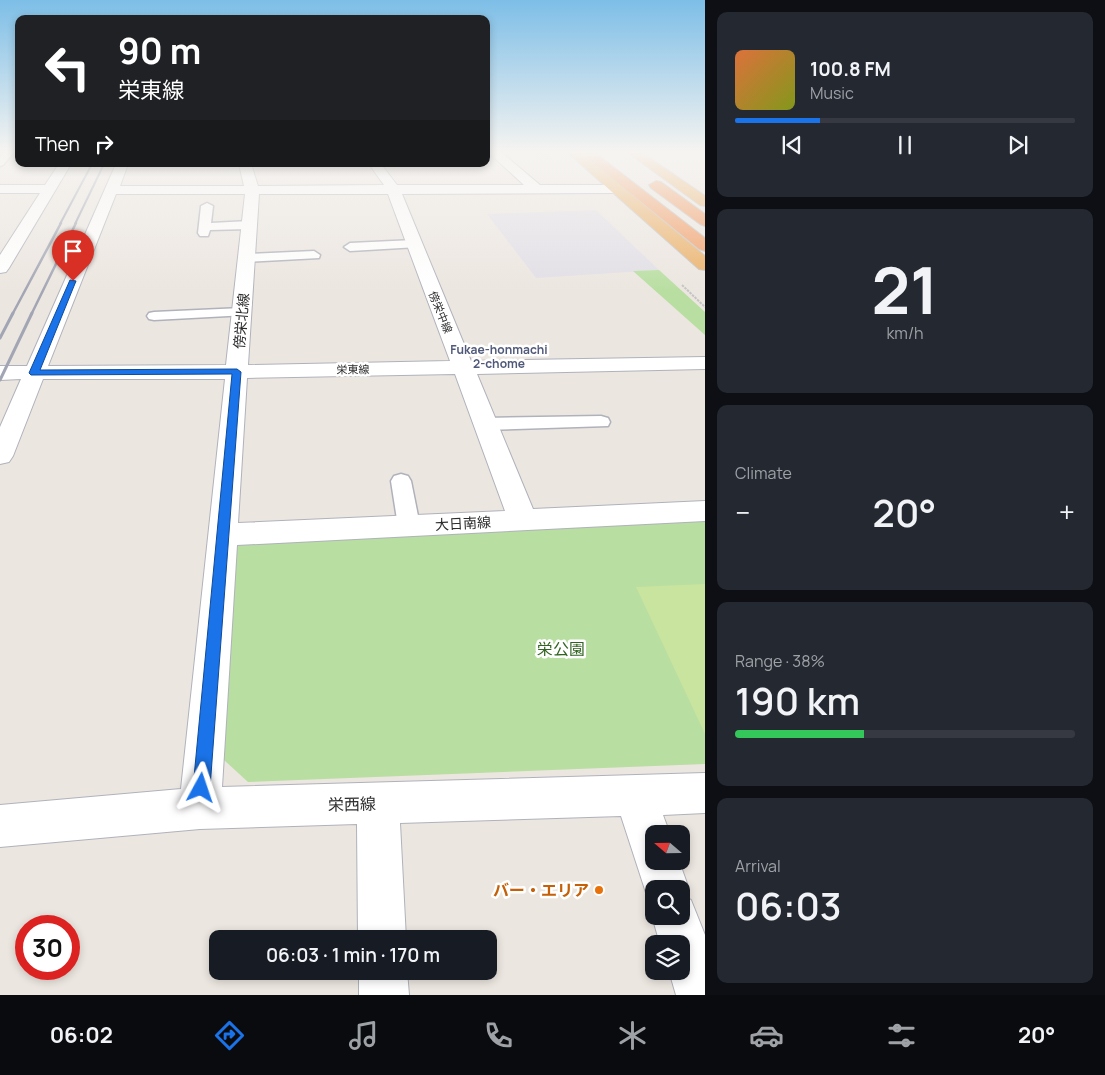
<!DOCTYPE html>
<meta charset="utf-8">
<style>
:root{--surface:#171b24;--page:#242831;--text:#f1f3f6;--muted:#9ea1a6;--line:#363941;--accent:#1a73e8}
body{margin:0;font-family:Manrope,"Noto Sans JP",sans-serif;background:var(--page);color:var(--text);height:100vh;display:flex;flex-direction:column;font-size:19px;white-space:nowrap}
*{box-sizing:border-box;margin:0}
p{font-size:16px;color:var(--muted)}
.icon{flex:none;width:28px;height:28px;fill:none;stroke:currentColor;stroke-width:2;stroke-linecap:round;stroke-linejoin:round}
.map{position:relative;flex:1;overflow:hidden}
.side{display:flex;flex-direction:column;gap:12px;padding:12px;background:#0d0f14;width:400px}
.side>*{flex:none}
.hud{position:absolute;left:15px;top:15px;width:475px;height:152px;border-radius:10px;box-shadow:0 2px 8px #0003;background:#202124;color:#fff;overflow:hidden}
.needle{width:32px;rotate:290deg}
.buttons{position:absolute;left:645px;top:825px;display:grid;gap:10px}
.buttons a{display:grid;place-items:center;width:45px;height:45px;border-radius:10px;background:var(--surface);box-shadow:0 2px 8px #0003;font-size:25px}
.speed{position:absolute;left:15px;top:915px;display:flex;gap:10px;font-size:25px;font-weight:700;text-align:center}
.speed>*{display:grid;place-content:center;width:65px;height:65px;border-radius:50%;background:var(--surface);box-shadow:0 2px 8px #0003;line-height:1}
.speed .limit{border:8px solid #d22;background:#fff;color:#111}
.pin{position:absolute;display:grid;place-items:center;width:42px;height:42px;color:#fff;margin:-51px -21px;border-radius:50% 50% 50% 0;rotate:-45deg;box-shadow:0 0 5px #0007}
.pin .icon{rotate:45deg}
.me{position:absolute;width:55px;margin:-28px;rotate:5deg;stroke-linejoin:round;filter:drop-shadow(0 0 4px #0008)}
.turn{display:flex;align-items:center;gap:18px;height:105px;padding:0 20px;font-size:22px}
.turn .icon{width:65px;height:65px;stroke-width:2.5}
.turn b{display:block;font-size:35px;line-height:42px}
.then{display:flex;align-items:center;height:48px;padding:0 20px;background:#0003;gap:10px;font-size:19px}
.big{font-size:38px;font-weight:600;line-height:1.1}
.side .tile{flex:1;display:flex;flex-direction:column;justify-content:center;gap:8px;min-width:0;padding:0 18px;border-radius:10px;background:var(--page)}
.side .dial{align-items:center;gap:0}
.dial b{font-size:65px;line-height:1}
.song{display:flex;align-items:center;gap:15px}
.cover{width:60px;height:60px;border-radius:8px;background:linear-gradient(135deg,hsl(20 70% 55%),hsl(70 70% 35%))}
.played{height:5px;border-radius:2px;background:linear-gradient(90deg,var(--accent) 25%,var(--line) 25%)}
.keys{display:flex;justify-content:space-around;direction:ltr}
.heat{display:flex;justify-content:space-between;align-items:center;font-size:28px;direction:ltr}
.charge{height:8px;border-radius:4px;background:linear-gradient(90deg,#34c759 38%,var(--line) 0)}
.trip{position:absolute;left:209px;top:930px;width:288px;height:50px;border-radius:10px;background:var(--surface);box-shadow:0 2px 8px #0003;font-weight:600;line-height:50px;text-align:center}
.menu{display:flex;height:80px;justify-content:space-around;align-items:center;background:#090b0e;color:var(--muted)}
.menu .icon{width:35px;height:35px}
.menu .active{color:var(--accent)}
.menu b{font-size:22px;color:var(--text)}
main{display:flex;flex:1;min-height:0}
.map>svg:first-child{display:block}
.industrial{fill:#e1dfe6}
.green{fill:#b8dea1}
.pitch{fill:#c9e49e}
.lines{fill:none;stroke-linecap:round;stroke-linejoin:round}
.service-casing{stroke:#b0b2bb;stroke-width:3}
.minor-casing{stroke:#b0b2bb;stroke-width:2}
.trunk-casing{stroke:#c4c4c4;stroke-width:2}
.motorway-casing{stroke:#c4c4c4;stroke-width:2}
.path-far1{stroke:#c4c4c4;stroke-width:1;stroke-dasharray:2 1;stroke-linecap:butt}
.path{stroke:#c4c4c4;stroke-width:2;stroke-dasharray:2.5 1;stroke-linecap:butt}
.service{fill:#fff;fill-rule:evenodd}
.minor{fill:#fff;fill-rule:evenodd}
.trunk{fill:#ebb068;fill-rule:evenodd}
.motorway{fill:#f19d66;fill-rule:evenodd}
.rail-far2{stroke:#a2a6b4;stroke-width:2}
.rail-far1{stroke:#a2a6b4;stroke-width:2.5}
.rail{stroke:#a2a6b4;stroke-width:3}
.route{fill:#1a73e8;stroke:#114b97}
.food-dot{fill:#e8710a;stroke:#fff;stroke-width:2}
.labels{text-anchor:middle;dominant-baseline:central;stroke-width:5;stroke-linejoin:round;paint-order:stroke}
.far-street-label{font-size:11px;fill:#2c2c2c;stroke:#fff}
.far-neighbourhood-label{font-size:12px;font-weight:bold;fill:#505979;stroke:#fff}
.street-label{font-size:14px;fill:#2c2c2c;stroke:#fff}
.near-park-label{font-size:16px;fill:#316421;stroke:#fff}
.near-street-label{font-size:16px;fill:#2c2c2c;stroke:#fff}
.near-food-label{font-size:16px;font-weight:bold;fill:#c56008;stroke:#fff;text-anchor:end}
</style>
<main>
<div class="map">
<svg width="705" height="995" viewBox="0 0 705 995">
<rect width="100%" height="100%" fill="#ece6e0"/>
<polygon class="industrial" points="596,210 659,270 536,278 487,214"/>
<g class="green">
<polygon points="659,270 705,312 705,335 633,271"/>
<polygon points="705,521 705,764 248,782 224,760 237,542"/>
</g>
<polygon class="pitch" points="705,584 705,734 636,587"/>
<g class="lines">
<defs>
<g id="service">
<polygon points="5,152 14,152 3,165 0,166 0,157"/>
<polygon points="207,203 213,206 211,223 249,221 255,225 249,229 210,230 208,236 200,236 198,233 201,206"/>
<polygon points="414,240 418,241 420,244 418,247 350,251 344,247 350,243"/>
<polygon points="314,251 320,255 319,258 246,262 240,258 246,254"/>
<polygon points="242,308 247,309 249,312 247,315 154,320 149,319 147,316 149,313 154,312"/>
<polygon points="601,416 608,418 610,422 608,426 485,430 478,428 476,424 478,420 485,418"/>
<polygon points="401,474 408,476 411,481 420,526 417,532 409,534 401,532 398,526 391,481 394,476"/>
</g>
<g id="minor">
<path d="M488 152H501L540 185H616L623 189 616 193 402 194 471 361 705 357V369L477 374 533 509 705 501V521L237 545 222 787 705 773V813L663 815 670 834H654V861H679L689 889 685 897 691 900 705 935V995H676L669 971H681V944H660L652 916 654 911V916H681V889H654V907L650 905 621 816 400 823 406 939H358L357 824 200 829 0 847V805L181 789 225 379H43L13 456 9 462 0 464V427L21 379 0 380V366H27L116 164H128L120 186H244L239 164H251L258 186 384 185 369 164H381L397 185H524ZM116 194H245L226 365 48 366ZM259 194H388L450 361 248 365ZM455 374 505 511 238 523 247 378Z"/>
<polygon points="59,164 71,164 9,268 6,272 0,273 0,255 40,193 0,193 0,185 45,185"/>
<polygon points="359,971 407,971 409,995 359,995"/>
</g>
<g id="trunk">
<polygon points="567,152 581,152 705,256 705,270 699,269"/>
<polygon points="627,152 641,152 705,196 705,206 700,205"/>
</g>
<g id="motorway">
<polygon points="580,152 594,152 705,238 705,251 699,249"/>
<polygon points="656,181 661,182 705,214 705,226 700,224 651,188 649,185"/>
</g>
</defs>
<use href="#service" class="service-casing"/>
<use href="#minor" class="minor-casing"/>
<use href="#trunk" class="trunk-casing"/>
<use href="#motorway" class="motorway-casing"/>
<polyline class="path-far1" points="540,152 548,159"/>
<polyline class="path" points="682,285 705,307"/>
<use href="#service" class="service"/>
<use href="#minor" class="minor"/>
<use href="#trunk" class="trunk"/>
<use href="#motorway" class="motorway"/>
<g class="rail-far2">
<polyline points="60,224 92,164"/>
<polyline points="75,224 104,164"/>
</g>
<g class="rail-far1">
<polyline points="12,315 61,223"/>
<polyline points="31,315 76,223"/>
</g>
<g class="rail">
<polyline points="0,338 13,313"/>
<polyline points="0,380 32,313"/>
</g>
</g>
<linearGradient id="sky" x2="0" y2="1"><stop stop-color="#7dbee7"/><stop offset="0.52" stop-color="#f6f4f1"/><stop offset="1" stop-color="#f6f4f1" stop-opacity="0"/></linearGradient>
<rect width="705" height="292" fill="url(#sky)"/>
<polygon class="route" points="70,280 76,281 40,370 237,369 241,372 210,788 207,794 201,797 195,794 193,788 232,374 31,375 29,373"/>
<circle class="food-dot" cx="599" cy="890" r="5"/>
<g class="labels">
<g class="far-street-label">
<text transform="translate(441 312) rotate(68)">傍栄中線</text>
<text transform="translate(353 369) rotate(-1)">栄東線</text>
</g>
<g class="far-neighbourhood-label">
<text x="499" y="349">Fukae-honmachi<tspan x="499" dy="14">2-chome</tspan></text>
</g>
<g class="street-label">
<text transform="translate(241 321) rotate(-85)">傍栄北線</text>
<text transform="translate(463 523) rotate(-3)">大日南線</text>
</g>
<g class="near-park-label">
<text x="561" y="649">栄公園</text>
</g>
<g class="near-street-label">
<text transform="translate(352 804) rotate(-1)">栄西線</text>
</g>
<g class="near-food-label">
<text x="589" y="890">バー・エリア</text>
</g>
</g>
</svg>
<div class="buttons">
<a><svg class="needle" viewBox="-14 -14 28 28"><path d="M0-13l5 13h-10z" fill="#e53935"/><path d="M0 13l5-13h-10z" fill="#9ea1a6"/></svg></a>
<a><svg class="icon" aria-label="search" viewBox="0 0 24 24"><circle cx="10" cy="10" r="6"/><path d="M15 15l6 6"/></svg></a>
<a><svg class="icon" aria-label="layers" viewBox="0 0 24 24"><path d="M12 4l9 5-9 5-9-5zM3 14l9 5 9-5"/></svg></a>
</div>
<div class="speed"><div class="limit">30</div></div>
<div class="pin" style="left:73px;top:281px;background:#d93025"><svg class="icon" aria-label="arrive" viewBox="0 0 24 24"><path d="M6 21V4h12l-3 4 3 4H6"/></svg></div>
<svg class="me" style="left:201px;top:788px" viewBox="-20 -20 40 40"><path d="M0-17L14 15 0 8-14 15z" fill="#1a73e8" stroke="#fff" stroke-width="4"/></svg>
<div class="trip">06:03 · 1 min · 170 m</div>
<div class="hud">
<div class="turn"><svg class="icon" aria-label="left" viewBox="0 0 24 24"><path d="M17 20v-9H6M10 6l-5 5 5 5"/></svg><div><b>90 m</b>栄東線</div></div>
<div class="then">Then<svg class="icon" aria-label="right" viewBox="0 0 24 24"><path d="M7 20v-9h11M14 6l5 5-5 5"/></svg></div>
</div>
</div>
<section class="side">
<div class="tile">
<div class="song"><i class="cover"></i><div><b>100.8 FM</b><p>Music</p></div></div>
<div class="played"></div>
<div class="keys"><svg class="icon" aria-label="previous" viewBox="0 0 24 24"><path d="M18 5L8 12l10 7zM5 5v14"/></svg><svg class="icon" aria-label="pause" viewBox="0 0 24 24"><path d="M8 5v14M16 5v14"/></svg><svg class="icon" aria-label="next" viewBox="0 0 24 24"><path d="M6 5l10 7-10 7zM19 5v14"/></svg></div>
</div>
<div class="tile dial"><b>21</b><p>km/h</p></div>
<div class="tile"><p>Climate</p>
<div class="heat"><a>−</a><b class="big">20°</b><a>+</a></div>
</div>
<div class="tile"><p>Range · 38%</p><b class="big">190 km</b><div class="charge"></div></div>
<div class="tile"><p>Arrival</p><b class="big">06:03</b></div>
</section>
</main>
<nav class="menu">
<b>06:02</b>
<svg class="icon active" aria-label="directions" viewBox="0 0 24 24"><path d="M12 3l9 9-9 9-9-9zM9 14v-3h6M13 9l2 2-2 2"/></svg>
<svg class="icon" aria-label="music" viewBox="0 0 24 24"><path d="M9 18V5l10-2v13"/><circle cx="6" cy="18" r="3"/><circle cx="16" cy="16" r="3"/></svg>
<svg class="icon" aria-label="phone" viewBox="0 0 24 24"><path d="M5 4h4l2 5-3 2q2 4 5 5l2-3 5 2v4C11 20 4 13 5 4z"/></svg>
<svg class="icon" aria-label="climate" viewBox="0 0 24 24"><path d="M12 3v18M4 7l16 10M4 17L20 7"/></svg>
<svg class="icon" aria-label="car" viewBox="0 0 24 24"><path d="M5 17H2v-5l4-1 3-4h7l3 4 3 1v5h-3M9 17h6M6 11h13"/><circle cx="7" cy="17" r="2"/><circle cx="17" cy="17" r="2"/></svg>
<svg class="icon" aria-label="filters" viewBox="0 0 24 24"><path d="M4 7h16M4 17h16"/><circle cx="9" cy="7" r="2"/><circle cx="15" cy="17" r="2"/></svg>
<b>20°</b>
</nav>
